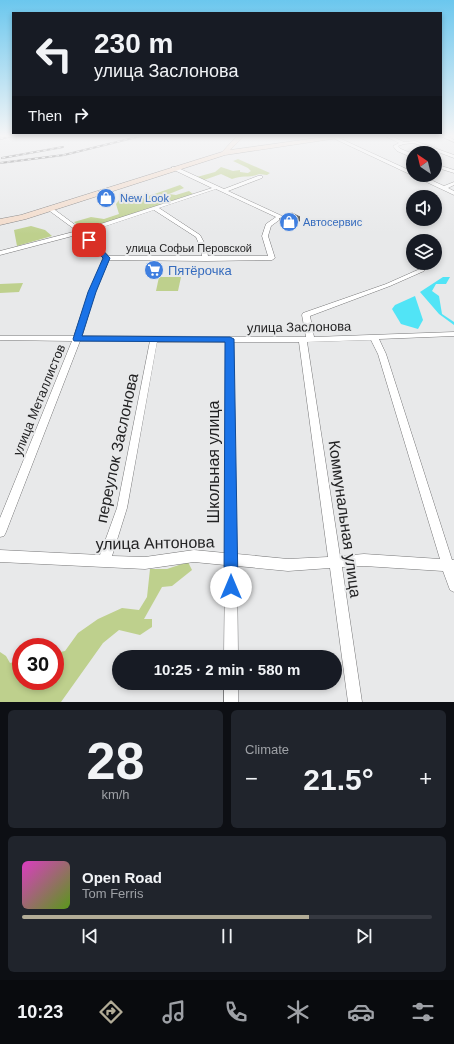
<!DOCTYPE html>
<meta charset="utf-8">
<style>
:root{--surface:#171b24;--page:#20242c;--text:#f1f3f6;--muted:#9ea1a6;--line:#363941;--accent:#b2ac97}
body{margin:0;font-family:Helvetica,sans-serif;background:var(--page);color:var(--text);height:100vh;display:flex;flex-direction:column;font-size:15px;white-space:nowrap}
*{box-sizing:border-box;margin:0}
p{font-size:13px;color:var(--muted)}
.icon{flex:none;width:22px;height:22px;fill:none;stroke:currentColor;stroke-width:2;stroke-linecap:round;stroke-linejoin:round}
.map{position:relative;height:702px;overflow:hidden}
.side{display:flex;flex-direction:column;gap:8px;padding:8px;background:#0d0f14;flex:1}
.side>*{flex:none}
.banner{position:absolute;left:12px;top:12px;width:430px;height:122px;border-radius:0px;box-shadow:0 2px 6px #0003;background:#171b24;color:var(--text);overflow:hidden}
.needle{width:26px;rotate:325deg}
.tools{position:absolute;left:406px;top:146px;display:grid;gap:8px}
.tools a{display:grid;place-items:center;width:36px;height:36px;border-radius:50%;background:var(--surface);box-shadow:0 2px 6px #0003;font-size:20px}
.speed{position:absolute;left:12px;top:638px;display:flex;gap:8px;font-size:20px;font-weight:700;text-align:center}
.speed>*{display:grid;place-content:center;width:52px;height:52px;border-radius:50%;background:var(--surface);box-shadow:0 2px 6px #0003;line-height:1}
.speed .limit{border:6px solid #d22;background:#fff;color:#111}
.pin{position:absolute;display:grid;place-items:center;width:34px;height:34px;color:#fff;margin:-17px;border-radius:8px;box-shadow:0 2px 6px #0006}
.me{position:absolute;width:44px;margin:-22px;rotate:0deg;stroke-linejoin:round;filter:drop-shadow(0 0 3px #0008)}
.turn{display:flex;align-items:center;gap:14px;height:84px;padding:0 16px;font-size:18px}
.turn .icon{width:52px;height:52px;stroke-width:2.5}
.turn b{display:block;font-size:28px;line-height:34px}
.then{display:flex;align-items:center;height:38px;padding:0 16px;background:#0003;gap:8px;font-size:15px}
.big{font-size:30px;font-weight:800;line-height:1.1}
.side .card{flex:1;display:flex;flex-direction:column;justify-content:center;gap:6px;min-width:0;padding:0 14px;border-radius:6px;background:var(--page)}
.side .dial{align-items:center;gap:0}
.dial b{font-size:52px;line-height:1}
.song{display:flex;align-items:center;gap:12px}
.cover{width:48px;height:48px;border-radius:6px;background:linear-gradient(135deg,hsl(310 70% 55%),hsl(90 70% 35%))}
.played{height:4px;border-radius:2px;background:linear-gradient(90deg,var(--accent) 70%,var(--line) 70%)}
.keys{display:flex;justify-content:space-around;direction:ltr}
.heat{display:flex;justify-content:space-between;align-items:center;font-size:22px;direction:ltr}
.side .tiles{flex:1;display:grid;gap:8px;grid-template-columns:1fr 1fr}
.card:last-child{grid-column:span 2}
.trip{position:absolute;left:112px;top:650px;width:230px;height:40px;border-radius:20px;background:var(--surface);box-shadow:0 2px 6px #0003;font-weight:800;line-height:40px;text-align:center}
.menu{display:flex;height:64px;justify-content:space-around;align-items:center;background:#090b0e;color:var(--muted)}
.menu .icon{width:28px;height:28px}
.menu .selected{color:var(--accent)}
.menu b{font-size:18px;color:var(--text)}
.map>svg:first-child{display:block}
.green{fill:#bed08d}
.water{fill:#51e4f6}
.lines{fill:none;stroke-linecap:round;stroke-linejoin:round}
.street-casing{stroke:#777778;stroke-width:1}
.secondary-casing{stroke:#777778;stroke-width:1}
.street{fill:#fff;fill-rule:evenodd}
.secondary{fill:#f3dbca;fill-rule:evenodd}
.rail-casing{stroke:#5b5b5c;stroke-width:2}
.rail{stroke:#e8e9ea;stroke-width:1;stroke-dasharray:3.5;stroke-linecap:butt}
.wall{fill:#555453}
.shaded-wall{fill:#454544}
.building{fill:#636261;stroke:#454544}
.route{fill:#1a73e8;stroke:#114b97}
.labels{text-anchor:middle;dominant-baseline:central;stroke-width:4;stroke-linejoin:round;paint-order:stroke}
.far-shop-label{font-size:11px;fill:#366cbe;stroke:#e8e9ea;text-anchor:start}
.far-street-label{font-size:11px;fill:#232324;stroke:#e8e9ea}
.shop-label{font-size:13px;fill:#366cbe;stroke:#e8e9ea;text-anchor:start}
.street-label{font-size:13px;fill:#232324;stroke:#e8e9ea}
.near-street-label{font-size:16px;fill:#232324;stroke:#e8e9ea}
</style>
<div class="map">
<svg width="454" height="702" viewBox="0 0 454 702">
<rect width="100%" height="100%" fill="#e8e9ea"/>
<g class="green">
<path d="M238 159 270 173 267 175 259 174C252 178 242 175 232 179L221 174 204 180 197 177 215 172 221 167 233 171 240 170V172L248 173 251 171 248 168 233 161Z"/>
<polygon points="180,185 184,188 169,194 176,195 189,191 193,194 83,230 74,222 91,217 104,219 119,214 116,204 119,200 143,198"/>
<polygon points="31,226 45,230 52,236 17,246 14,230"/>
<polygon points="159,277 181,277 178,291 156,291"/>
<polygon points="23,283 19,292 0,293 0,284"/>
<polygon points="188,562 192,570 172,586 162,587 144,619 152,619 152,627 140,635 119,630 103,643 61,702 0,702 0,652 6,656 10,663 21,660 21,681 55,681 55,653 65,651 78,633 98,619 122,608 139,610 147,597 150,569 167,569"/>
</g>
<g class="water">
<polygon points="443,277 450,277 446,284 436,284 432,291 439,296 442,314 454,322 454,325 439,314 420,292"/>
<polygon points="415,296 423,320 418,329 401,324 392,309 395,305"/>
</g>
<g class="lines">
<defs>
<g id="street">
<polygon points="383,135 389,135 404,142 415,141 454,155 454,158 414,143 404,144 398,146 401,149 413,154 413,157 411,157 397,151 393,146 399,143"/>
<polygon points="438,135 445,135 454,140 454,142"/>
<polygon points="335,137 337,137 413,172 413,175 420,175 444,186 454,182 454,185 448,188 454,191 454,195 335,139"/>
<polygon points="435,164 454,170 454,173 435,167"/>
<path d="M172 167H176L224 189 258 176H262V178L228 191 282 216V218L271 226 268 236 275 258 272 260 206 261 109 260 95 292 82 336 306 337 302 315 303 313 386 284 422 268 424 269V271L390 286 310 316 314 337 454 332V336L379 339 386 354 452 560H454V592L450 590 443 571 364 566 342 567 362 702H348L330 568 288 571 237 566 238 657H224L225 565 194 562 145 569 0 562V550L100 555 117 508 150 341H80L6 532 4 536 0 537V518L72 341 0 340V336H74L89 292 104 258 80 234 0 255V251L77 231 47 209V207H51L82 230 212 188 172 169ZM216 189 276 217 266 224 262 236 268 256H208L206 246 200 235 159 208ZM154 210 196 237 200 246 202 256H109L85 233ZM371 340 378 354 440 559 364 554 340 556 307 342ZM157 342H226L225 553 194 550 145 557 112 556 127 508ZM234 342H299L328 557 288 559 237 554Z"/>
<rect x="224" y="683" width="14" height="19"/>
</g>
<polygon id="secondary" points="238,135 245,135 230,150 338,135 358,135 225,155 26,219 0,225 0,219 21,215 222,152"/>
</defs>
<use href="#street" class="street-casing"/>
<use href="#secondary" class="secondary-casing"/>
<use href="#street" class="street"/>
<use href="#secondary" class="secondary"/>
<defs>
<g id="rail">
<polyline points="0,139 12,136"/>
<polyline points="2,158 63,147"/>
<polyline points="0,163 64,155 145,135"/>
</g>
</defs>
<use href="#rail" class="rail-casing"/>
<use href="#rail" class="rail"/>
</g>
<polygon class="wall" points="300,217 300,221 287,227 279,223 279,219"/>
<g class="shaded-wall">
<polygon points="43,135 51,135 43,137"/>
<polygon points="300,217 300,221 287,227 287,223"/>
</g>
<polygon class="building" points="292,213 300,217 287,223 279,219"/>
<linearGradient id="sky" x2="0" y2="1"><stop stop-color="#6bc7ee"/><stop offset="0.58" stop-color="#f5f5f6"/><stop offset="1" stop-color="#f5f5f6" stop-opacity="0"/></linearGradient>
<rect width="454" height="234" fill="url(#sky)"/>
<polygon class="route" points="87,239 92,239 110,258 96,292 82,336 230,337 234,339 238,587 236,592 231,594 226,592 224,587 225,342 74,341 73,339 88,292 103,258 87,242"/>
<defs>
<symbol id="shop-disc" viewBox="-11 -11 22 22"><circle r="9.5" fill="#3f7fe0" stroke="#e8e9ea"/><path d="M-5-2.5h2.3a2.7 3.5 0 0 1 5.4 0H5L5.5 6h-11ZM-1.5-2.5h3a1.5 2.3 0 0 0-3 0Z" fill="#fff"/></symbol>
<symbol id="supermarket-disc" viewBox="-11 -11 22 22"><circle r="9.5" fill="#3f7fe0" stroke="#e8e9ea"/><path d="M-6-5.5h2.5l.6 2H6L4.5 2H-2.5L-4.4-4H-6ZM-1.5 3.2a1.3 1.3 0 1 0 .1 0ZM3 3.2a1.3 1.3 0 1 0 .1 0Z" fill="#fff"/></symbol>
</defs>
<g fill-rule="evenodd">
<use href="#shop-disc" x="95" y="187" width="22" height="22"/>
<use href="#shop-disc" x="278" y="211" width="22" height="22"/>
<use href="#supermarket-disc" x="143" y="259" width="22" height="22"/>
</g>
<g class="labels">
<g class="far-shop-label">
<text x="120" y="198">New Look</text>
<text x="303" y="222">Автосервис</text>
</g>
<g class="far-street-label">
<text x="189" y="248">улица Софьи Перовской</text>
</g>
<g class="shop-label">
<text x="168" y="270">Пятёрочка</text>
</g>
<g class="street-label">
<text transform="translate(299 327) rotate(-1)">улица Заслонова</text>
<text transform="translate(39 400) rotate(-68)">улица Металлистов</text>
</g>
<g class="near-street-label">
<text transform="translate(117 448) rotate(-78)">переулок Заслонова</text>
<text transform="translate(213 462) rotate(-90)">Школьная улица</text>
<text transform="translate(345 519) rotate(82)">Коммунальная улица</text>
<text transform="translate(155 543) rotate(-1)">улица Антонова</text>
</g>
</g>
</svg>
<div class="tools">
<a><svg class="needle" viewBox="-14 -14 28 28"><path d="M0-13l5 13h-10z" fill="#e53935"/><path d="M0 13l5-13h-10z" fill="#9ea1a6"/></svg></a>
<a><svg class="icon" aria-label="sound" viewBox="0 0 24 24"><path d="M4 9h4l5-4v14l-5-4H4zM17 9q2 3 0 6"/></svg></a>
<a><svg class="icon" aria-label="layers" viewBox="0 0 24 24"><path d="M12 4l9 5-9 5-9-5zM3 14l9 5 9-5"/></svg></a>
</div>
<div class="speed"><div class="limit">30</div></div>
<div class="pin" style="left:89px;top:240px;background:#d93025"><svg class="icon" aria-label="arrive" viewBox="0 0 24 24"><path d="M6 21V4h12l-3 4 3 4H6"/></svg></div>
<svg class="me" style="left:231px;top:587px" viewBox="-20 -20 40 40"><circle r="19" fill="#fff"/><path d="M0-13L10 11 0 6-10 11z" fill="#1a73e8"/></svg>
<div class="trip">10:25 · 2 min · 580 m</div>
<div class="banner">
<div class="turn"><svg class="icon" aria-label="left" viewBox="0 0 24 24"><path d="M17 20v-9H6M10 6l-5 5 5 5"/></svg><div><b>230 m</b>улица Заслонова</div></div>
<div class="then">Then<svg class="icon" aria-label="right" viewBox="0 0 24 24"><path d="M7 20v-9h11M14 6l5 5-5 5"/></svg></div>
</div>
</div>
<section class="side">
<div class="tiles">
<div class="card dial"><b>28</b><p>km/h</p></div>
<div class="card"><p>Climate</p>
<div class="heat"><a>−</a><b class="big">21.5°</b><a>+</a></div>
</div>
<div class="card">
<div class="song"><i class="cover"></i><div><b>Open Road</b><p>Tom Ferris</p></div></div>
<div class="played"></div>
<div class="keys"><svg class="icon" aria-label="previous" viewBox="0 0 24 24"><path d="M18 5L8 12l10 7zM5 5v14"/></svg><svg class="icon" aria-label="pause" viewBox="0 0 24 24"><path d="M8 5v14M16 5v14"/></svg><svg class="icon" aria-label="next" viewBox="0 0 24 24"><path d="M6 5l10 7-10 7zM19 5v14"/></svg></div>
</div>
</div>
</section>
<nav class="menu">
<b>10:23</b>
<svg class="icon selected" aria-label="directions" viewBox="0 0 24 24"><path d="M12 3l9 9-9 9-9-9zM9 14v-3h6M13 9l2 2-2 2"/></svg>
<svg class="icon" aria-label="music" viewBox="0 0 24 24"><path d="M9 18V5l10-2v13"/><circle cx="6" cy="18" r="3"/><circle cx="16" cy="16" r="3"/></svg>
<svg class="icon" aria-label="phone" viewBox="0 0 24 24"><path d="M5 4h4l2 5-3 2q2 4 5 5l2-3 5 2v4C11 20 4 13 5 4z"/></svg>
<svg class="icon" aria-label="climate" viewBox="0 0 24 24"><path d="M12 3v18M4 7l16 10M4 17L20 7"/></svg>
<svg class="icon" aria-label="car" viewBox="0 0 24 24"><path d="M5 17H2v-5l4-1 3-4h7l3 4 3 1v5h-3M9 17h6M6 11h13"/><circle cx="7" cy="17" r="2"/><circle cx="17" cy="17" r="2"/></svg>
<svg class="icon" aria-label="filters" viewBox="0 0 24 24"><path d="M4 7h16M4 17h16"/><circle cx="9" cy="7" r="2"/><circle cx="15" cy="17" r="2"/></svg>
</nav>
